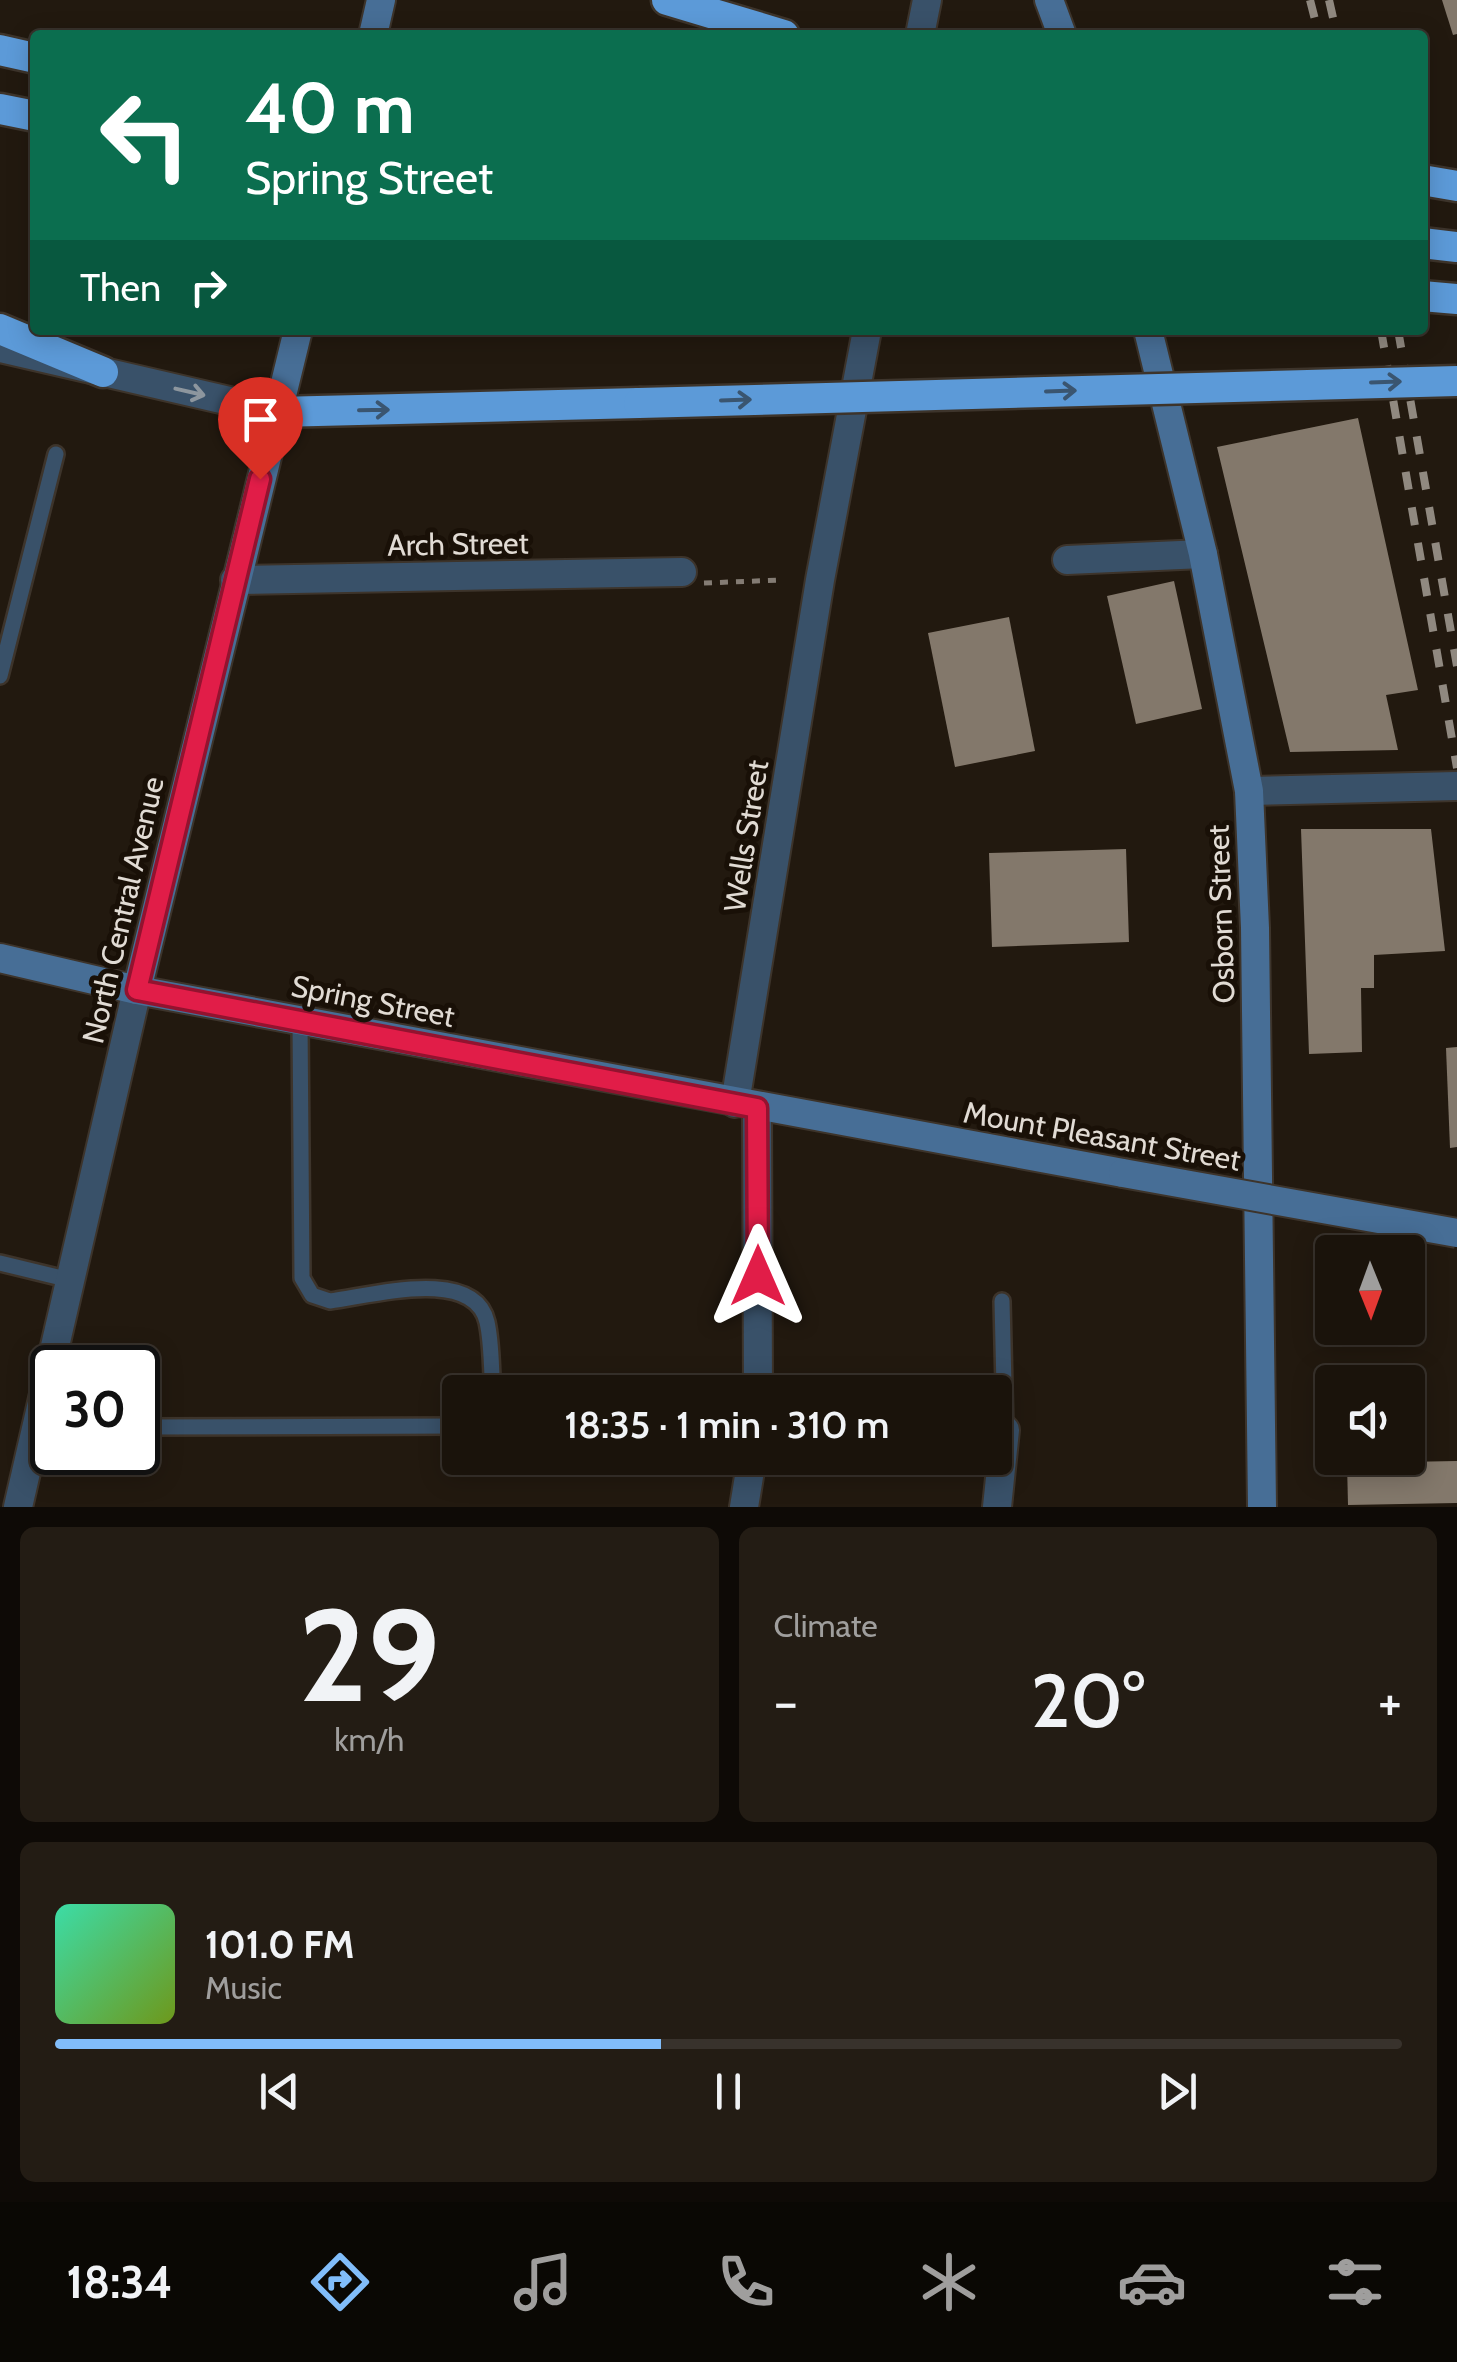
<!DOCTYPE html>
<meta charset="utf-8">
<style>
:root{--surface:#1a130b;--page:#231c14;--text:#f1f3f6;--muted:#9f9e9d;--line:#38322c;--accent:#81bdfa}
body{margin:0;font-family:Cabin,sans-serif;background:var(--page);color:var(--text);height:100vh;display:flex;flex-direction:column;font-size:38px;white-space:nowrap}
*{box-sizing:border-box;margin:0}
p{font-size:32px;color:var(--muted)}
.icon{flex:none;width:55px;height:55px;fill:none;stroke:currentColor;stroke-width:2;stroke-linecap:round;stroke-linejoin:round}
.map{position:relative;height:1507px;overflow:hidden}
.side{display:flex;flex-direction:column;gap:20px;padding:20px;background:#0e0a06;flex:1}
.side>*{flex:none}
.top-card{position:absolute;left:30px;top:30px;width:1398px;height:305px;border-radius:10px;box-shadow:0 5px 25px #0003,0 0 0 2px var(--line);background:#0b6e4f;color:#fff;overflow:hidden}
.needle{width:65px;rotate:179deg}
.controls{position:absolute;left:1315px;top:1235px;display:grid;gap:20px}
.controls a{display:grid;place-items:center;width:110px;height:110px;border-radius:10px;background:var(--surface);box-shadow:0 5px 25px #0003,0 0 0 2px var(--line);font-size:50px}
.speed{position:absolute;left:30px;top:1345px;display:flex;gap:20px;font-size:50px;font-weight:700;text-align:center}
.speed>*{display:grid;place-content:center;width:130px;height:130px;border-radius:50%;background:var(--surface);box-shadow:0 5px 25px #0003,0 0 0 2px var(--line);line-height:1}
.speed .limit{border:5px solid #111;border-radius:15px;background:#fff;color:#111}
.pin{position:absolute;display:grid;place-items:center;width:85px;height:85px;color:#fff;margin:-102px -42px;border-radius:50% 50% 50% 0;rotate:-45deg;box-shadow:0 0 10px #0007}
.pin .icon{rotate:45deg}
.me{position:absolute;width:110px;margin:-55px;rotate:0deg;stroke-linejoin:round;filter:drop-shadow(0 0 8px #0008)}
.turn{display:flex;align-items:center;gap:35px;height:210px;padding:0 50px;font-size:45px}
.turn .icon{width:130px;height:130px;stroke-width:2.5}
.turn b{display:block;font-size:70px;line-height:85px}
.then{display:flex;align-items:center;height:95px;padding:0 50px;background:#0003;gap:20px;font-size:38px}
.big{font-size:75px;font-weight:600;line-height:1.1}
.side .widget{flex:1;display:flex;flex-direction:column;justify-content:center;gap:15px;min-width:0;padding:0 35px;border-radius:15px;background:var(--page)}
.side .dial{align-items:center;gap:0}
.dial b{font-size:130px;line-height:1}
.song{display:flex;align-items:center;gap:30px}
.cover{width:120px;height:120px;border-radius:15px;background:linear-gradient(135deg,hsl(160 70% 55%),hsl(80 70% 35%))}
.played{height:10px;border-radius:5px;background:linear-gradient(90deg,var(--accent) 45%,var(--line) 45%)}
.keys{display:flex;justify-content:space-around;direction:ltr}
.heat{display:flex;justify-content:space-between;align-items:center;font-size:55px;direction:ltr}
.side .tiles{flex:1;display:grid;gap:20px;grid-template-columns:1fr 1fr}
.widget:last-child{grid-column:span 2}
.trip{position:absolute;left:442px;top:1375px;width:570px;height:100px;border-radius:10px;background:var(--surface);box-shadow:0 5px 25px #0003,0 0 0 2px var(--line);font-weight:600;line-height:100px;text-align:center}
.tabs{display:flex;height:160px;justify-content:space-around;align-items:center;background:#0a0804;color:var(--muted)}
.tabs .icon{width:70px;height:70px}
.tabs .on{color:var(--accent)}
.tabs b{font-size:45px;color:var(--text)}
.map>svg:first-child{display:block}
.building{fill:#83786b}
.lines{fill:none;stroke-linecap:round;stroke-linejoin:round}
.service-casing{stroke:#3d342b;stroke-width:20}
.minor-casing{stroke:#3d342b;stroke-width:32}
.tertiary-casing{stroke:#3d342b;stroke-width:32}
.secondary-casing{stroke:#3d342b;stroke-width:32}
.motorway-casing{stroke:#3d342b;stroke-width:35}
.path{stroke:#847c74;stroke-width:5;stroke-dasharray:8 8;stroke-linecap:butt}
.service{stroke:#395169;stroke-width:15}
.minor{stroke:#395169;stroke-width:28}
.tertiary{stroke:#395169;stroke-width:28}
.secondary{stroke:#476e96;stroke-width:28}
.motorway{stroke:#5c9ad8;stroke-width:30}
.rail{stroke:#908980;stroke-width:8;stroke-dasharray:18 18;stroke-linecap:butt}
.secondary-bridge-casing{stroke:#3d342b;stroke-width:32;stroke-linecap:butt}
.motorway-bridge-casing{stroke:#3d342b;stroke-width:35;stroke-linecap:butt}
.secondary-bridge{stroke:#476e96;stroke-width:28}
.motorway-bridge{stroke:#5c9ad8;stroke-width:30}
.oneway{stroke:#3a5570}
.oneway2{stroke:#8d969e}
.route-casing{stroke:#92132f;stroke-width:25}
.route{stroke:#e11d48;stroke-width:18}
.labels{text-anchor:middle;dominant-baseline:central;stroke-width:10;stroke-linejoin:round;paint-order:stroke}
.street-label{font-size:30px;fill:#e1dbd4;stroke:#191007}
</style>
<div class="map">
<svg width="1457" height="1507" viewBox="0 0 1457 1507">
<rect width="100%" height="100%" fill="#22190f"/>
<g class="building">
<polygon points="1442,0 1457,0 1457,34 1453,35"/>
<polygon points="1358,418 1418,690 1386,695 1398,750 1290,752 1217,447"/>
<polygon points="1174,581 1202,709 1136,724 1107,596"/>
<polygon points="1009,617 1035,751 955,767 928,633"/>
<polygon points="1301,829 1431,829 1445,951 1374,955 1374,988 1361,988 1362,1052 1309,1054"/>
<polygon points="1126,849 1129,942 992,947 989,853"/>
<polygon points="1457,1047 1457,1147 1450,1148 1446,1048"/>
<polygon points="1457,1461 1457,1503 1348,1505 1347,1463"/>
</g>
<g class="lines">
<defs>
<g id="service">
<polyline points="0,676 56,454"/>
<path d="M300 1020 302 1278 312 1295 330 1301C371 1296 474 1266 487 1322 492 1344 491 1370 493 1392"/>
<polyline points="0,1263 70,1280"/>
<polyline points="138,1427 460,1426"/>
<polyline points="997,1430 1005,1430 1002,1301"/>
</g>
<g id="minor">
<polyline points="920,35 927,0"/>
<polyline points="1067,560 1203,554"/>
<polyline points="235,580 682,572"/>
<polyline points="1249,791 1457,786"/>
<polyline points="735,1103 820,580 867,330"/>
<polyline points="757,1107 758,1392"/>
<polyline points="744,1507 752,1458"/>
<polyline points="997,1507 1005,1430"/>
</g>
<g id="tertiary">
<polyline points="0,348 277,412"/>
<polyline points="18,1507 137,990"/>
</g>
<g id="secondary">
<polyline points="1049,0 1062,35"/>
<polyline points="373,35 381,0"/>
<polyline points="1148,330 1203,554 1249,791 1255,928 1262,1507"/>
<polyline points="0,958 137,990 1123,1173"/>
<polyline points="137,990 298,330"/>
</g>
<g id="motorway">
<polyline points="667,0 784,35"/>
<polyline points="0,50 35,58"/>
<polyline points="0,109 35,116"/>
<polyline points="1422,180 1457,186"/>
<polyline points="1422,243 1457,247"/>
<polyline points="1422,296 1457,299"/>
<polyline points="0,329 103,372"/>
<polyline points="277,412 639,403"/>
</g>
</defs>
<use href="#service" class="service-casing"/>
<use href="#minor" class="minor-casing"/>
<use href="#tertiary" class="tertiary-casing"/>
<use href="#secondary" class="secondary-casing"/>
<use href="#motorway" class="motorway-casing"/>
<polyline class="path" points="704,583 781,580"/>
<use href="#service" class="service"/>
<use href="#minor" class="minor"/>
<use href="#tertiary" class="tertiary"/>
<use href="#secondary" class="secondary"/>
<use href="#motorway" class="motorway"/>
<g class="rail">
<polyline points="1310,0 1319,35"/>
<polyline points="1329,0 1337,35"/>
<polyline points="1381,330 1457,768"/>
<polyline points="1398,330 1457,666"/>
</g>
<defs>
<polyline id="secondary-bridge" points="1123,1173 1457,1233"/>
<polyline id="motorway-bridge" points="639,403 1457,381"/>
</defs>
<use href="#secondary-bridge" class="secondary-bridge-casing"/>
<use href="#motorway-bridge" class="motorway-bridge-casing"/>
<use href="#secondary-bridge" class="secondary-bridge"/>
<use href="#motorway-bridge" class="motorway-bridge"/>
</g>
<defs><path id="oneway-shaft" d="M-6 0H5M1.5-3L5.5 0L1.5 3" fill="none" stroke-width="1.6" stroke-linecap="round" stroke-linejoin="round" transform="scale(2.5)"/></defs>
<g class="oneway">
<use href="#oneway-shaft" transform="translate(1386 382) rotate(-2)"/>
<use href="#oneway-shaft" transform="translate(1061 391) rotate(-2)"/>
<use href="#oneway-shaft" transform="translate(736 400) rotate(-2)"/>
<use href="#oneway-shaft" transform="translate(374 410) rotate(-1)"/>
</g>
<use class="oneway2" href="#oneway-shaft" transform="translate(190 392) rotate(13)"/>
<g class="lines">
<defs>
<polyline id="route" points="260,479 137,990 757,1108 758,1276"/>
</defs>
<use href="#route" class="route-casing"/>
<use href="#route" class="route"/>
</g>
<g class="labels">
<g class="street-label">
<text transform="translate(458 544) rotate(-1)">Arch Street</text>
<text transform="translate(746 836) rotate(-81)">Wells Street</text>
<text transform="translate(123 910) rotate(-77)">North Central Avenue</text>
<text transform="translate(1221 914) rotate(-92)">Osborn Street</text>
<text transform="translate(373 1001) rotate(11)">Spring Street</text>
<text transform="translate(1102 1136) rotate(10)">Mount Pleasant Street</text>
</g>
</g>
</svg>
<div class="controls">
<a><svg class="needle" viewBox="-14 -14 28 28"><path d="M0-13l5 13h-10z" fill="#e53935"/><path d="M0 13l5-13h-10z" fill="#9f9e9d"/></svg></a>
<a><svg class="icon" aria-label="sound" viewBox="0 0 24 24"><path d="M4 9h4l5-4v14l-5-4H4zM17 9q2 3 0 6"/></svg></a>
</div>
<div class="speed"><div class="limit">30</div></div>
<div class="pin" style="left:260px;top:479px;background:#d93025"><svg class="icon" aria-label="arrive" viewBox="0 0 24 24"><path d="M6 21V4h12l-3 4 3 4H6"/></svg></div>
<svg class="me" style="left:758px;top:1276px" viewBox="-20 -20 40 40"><path d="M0-17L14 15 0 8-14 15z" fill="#e11d48" stroke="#fff" stroke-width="4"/></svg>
<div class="trip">18:35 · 1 min · 310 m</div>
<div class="top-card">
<div class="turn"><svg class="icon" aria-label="left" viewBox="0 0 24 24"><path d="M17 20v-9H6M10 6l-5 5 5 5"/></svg><div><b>40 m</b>Spring Street</div></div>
<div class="then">Then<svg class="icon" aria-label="right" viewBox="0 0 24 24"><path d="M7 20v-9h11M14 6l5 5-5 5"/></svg></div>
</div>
</div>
<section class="side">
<div class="tiles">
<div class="widget dial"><b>29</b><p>km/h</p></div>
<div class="widget"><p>Climate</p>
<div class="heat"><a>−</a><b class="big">20°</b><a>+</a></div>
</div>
<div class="widget">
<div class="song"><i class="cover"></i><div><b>101.0 FM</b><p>Music</p></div></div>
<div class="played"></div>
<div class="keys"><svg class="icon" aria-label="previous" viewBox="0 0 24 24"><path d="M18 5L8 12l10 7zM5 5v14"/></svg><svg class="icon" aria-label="pause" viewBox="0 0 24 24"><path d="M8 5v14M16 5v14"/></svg><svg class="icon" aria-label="next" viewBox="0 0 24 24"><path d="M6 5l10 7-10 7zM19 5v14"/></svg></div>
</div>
</div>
</section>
<nav class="tabs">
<b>18:34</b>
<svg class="icon on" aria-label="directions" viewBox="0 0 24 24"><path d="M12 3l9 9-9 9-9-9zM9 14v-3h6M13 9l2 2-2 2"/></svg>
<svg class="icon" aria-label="music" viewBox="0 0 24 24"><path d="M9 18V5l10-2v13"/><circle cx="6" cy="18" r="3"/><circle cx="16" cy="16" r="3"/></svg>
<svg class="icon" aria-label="phone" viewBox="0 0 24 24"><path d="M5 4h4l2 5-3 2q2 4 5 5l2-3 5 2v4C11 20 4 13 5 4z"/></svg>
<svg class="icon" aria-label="climate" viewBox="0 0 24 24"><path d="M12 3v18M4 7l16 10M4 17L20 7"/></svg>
<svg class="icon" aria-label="car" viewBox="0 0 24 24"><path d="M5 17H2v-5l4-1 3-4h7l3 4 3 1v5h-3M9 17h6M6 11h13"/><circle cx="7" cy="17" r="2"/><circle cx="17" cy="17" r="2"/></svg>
<svg class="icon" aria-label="filters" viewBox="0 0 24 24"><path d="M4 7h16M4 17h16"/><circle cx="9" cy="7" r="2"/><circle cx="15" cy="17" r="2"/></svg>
</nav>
